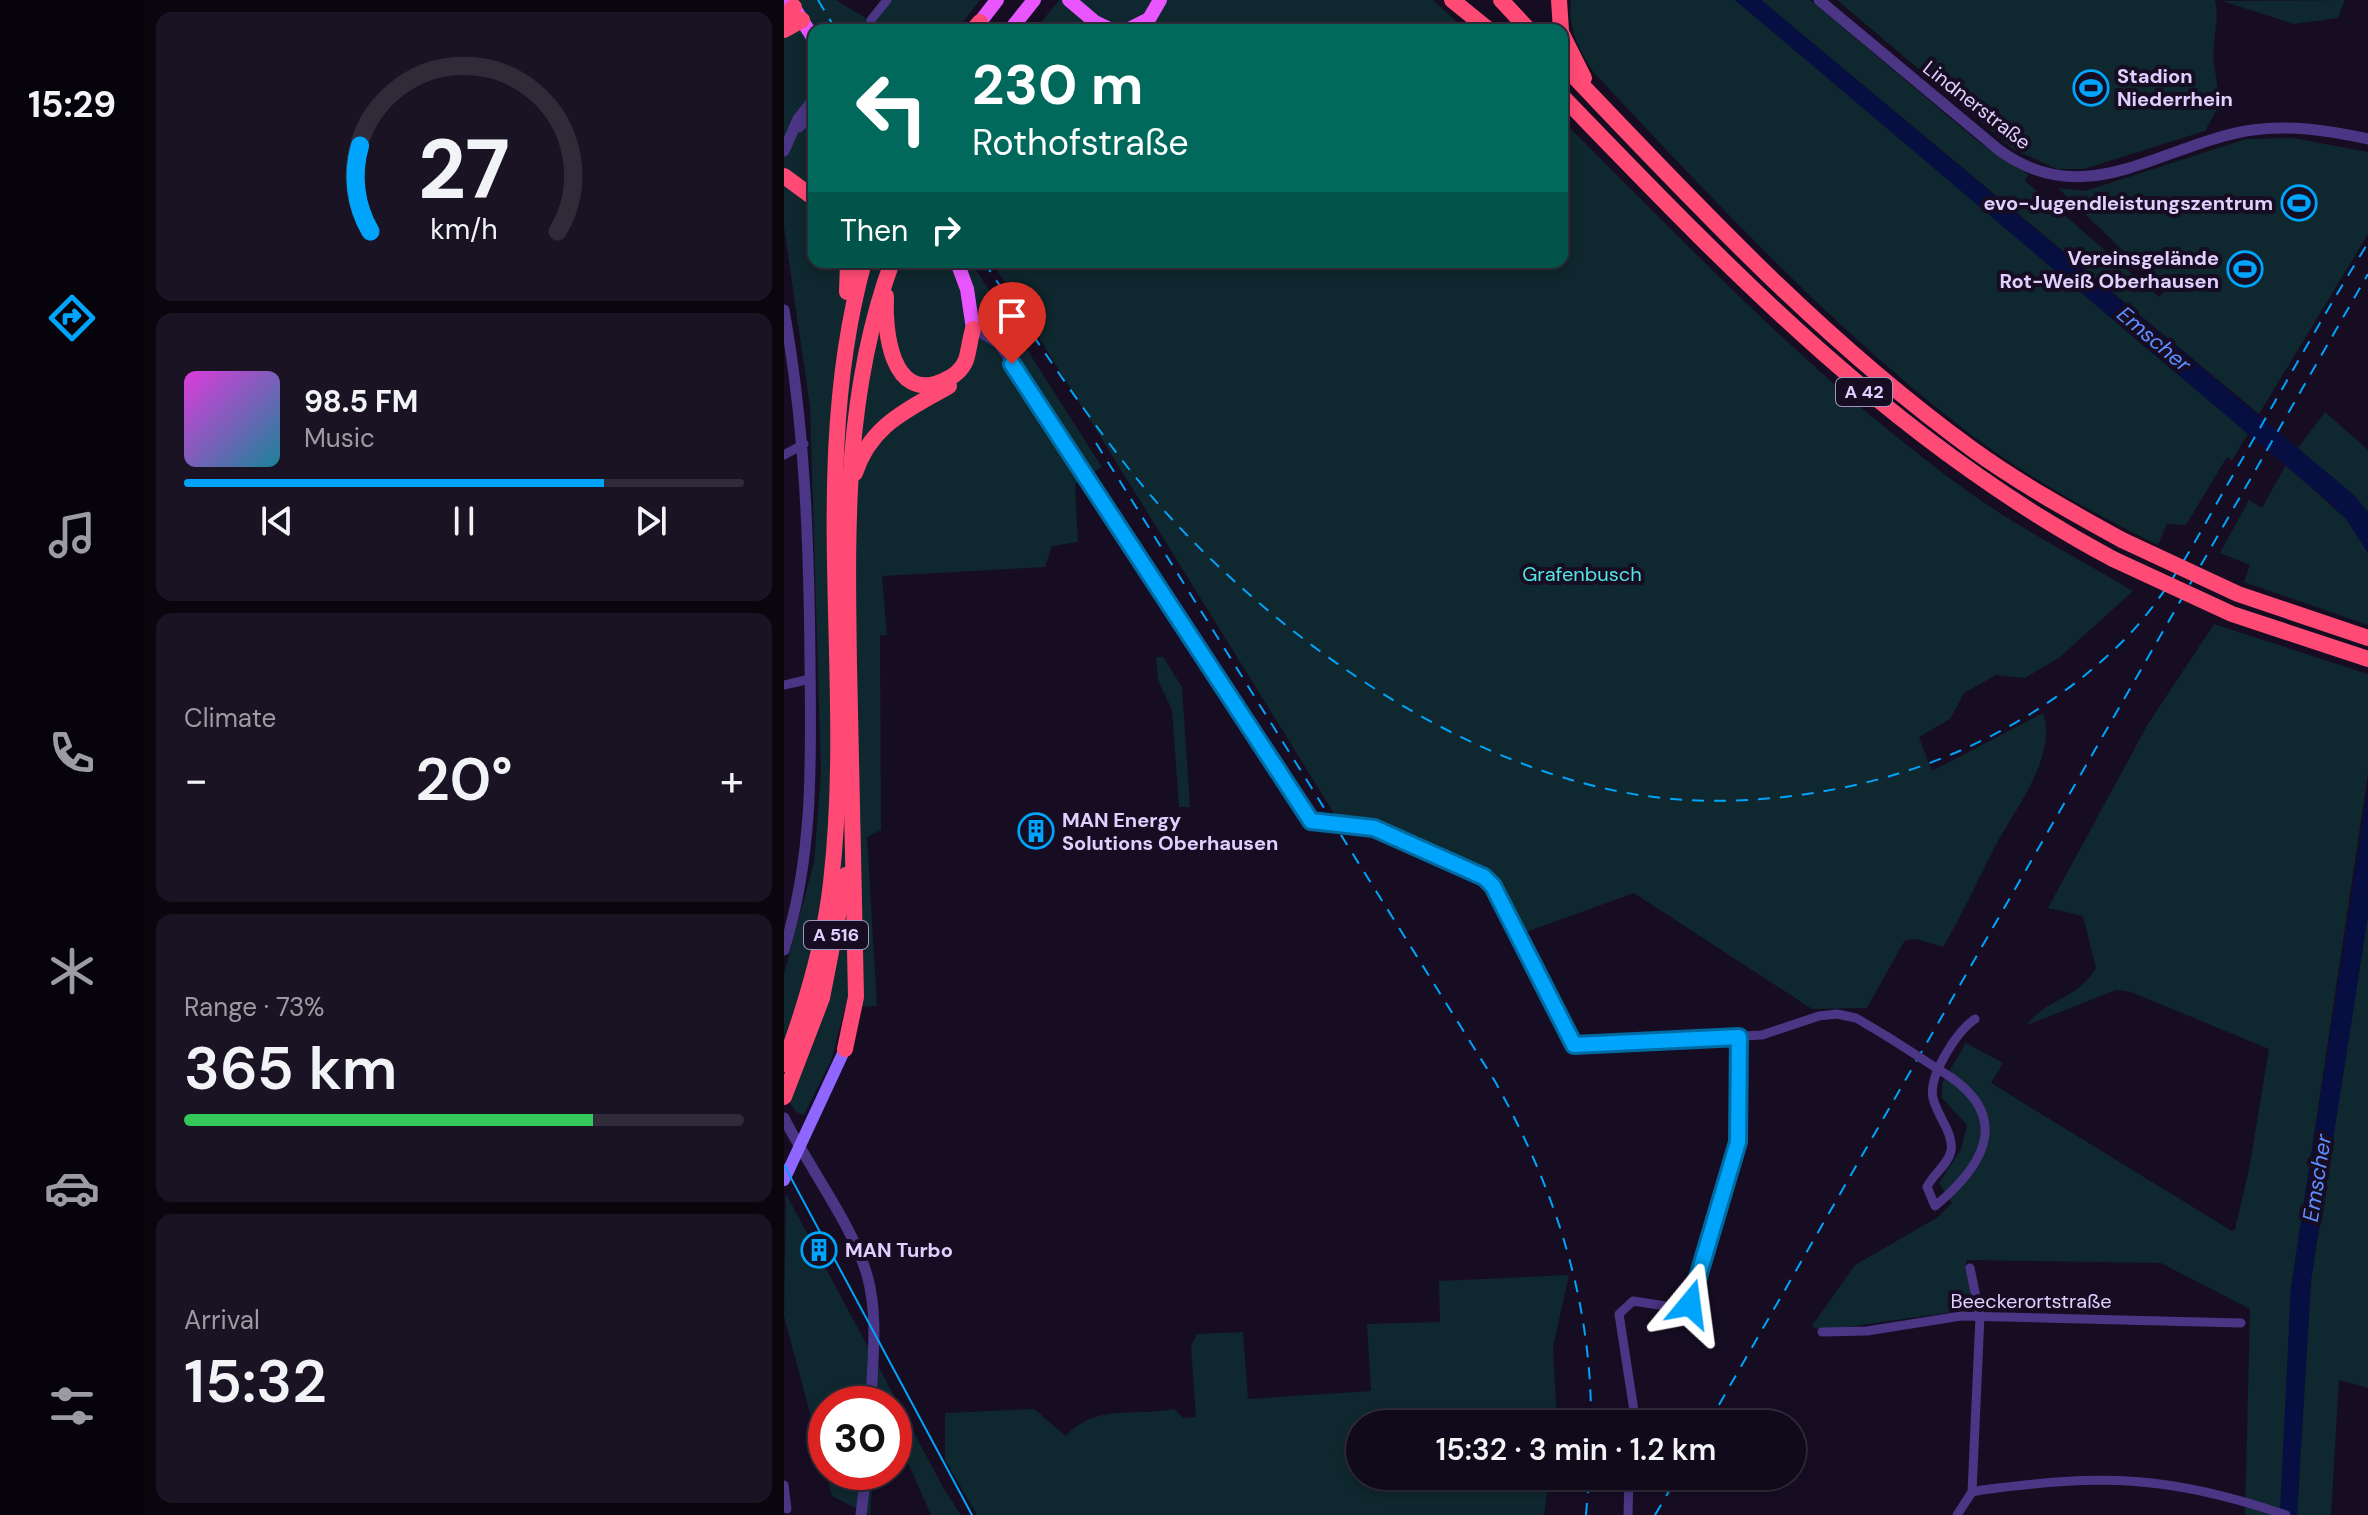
<!DOCTYPE html>
<meta charset="utf-8">
<style>
:root{--surface:#100a1a;--page:#191323;--text:#f1f3f6;--muted:#9c9aa2;--line:#302b39;--accent:#00a4fa}
body{margin:0;font-family:"DM Sans",sans-serif;background:var(--page);color:var(--text);height:100vh;display:flex;flex-direction:column;font-size:30px;white-space:nowrap}
*{box-sizing:border-box;margin:0}
p{font-size:26px;color:var(--muted)}
.icon{flex:none;width:44px;height:44px;fill:none;stroke:currentColor;stroke-width:2;stroke-linecap:round;stroke-linejoin:round}
.map{position:relative;flex:1;overflow:hidden}
.sheet{display:flex;flex-direction:column;gap:12px;padding:12px;background:#09060e;width:640px}
.sheet>*{flex:none}
.top-card{position:absolute;left:24px;top:24px;width:760px;height:244px;border-radius:16px;box-shadow:0 4px 12px #0003,0 0 0 2px var(--line);background:#00695c;color:#fff;overflow:hidden}
.speed{position:absolute;left:24px;top:1386px;display:flex;gap:16px;font-size:40px;font-weight:700;text-align:center}
.speed>*{display:grid;place-content:center;width:104px;height:104px;border-radius:50%;background:var(--surface);box-shadow:0 4px 12px #0003,0 0 0 2px var(--line);line-height:1}
.speed .limit{border:12px solid #d22;background:#fff;color:#111}
.pin{position:absolute;display:grid;place-items:center;width:68px;height:68px;color:#fff;margin:-82px -34px;border-radius:50% 50% 50% 0;rotate:-45deg;box-shadow:0 0 8px #0007}
.pin .icon{rotate:45deg}
.me{position:absolute;width:88px;margin:-44px;rotate:16deg;stroke-linejoin:round;filter:drop-shadow(0 0 6px #0008)}
.turn{display:flex;align-items:center;gap:28px;height:168px;padding:0 32px;font-size:36px}
.turn .icon{width:104px;height:104px;stroke-width:2.5}
.turn b{display:block;font-size:56px;line-height:68px}
.then{display:flex;align-items:center;height:76px;padding:0 32px;background:#0003;gap:16px;font-size:30px}
.big{font-size:60px;font-weight:600;line-height:1.1}
.sheet .card{flex:1;display:flex;flex-direction:column;justify-content:center;gap:12px;min-width:0;padding:0 28px;border-radius:16px;background:var(--page)}
.sheet .dial{align-items:center;gap:0}
.dial svg{height:208px;overflow:visible;fill:none;stroke:var(--line);stroke-width:7;stroke-linecap:round;text-anchor:middle}
.dial text{fill:var(--text);stroke:none}
.song{display:flex;align-items:center;gap:24px}
.cover{width:96px;height:96px;border-radius:12px;background:linear-gradient(135deg,hsl(300 70% 55%),hsl(190 70% 35%))}
.played{height:8px;border-radius:4px;background:linear-gradient(90deg,var(--accent) 75%,var(--line) 75%)}
.keys{display:flex;justify-content:space-around;direction:ltr}
.heat{display:flex;justify-content:space-between;align-items:center;font-size:44px;direction:ltr}
.charge{height:12px;border-radius:6px;background:linear-gradient(90deg,#34c759 73%,var(--line) 0)}
.trip{position:absolute;left:562px;top:1410px;width:460px;height:80px;border-radius:40px;background:var(--surface);box-shadow:0 4px 12px #0003,0 0 0 2px var(--line);font-weight:600;line-height:80px;text-align:center}
main{display:flex;flex:1;min-height:0}
.tabs{display:flex;flex-direction:column;width:144px;justify-content:space-around;align-items:center;background:#06040a;color:var(--muted)}
.tabs .icon{width:56px;height:56px}
.tabs .on{color:var(--accent)}
.tabs b{font-size:36px;color:var(--text)}
.map>svg:first-child{display:block}
.green{fill:#0f272e}
.water{fill:#070e42}
.lines{fill:none;stroke-linecap:round;stroke-linejoin:round}
.minor{stroke:#4b3585;stroke-width:9}
.tertiary{stroke:#4b3585;stroke-width:11}
.secondary{stroke:#8f66ff;stroke-width:12}
.primary{stroke:#e956ff;stroke-width:14}
.motorway{stroke:#ff4a75;stroke-width:16}
.tram{stroke:#00a4fa;stroke-width:2}
.rail{stroke:#00a4fa;stroke-width:2;stroke-dasharray:12 10;stroke-linecap:butt}
.minor-bridge{stroke:#4b3585;stroke-width:9}
.motorway-bridge{stroke:#ff4a75;stroke-width:16}
.route-casing{stroke:#006ba2;stroke-width:20}
.route{stroke:#00a4fa;stroke-width:14}
.labels{text-anchor:middle;dominant-baseline:central;stroke-width:8;stroke-linejoin:round;paint-order:stroke}
.shield{fill:#160d23;stroke:#a395bd;stroke-width:2}
.shield-label{font-size:18px;font-weight:bold;fill:#e0cfff}
.poi-label{font-size:20px;font-weight:bold;fill:#e0cfff;stroke:#160d23;text-anchor:start}
.street-label{font-size:20px;fill:#e0cfff;stroke:#160d23}
.park-label{font-size:20px;fill:#54e6e5;stroke:#160d23}
.water-label{font-size:22px;font-style:italic;fill:#5d8dff;stroke:#160d23}
</style>
<main>
<nav class="tabs">
<b>15:29</b>
<svg class="icon on" aria-label="directions" viewBox="0 0 24 24"><path d="M12 3l9 9-9 9-9-9zM9 14v-3h6M13 9l2 2-2 2"/></svg>
<svg class="icon" aria-label="music" viewBox="0 0 24 24"><path d="M9 18V5l10-2v13"/><circle cx="6" cy="18" r="3"/><circle cx="16" cy="16" r="3"/></svg>
<svg class="icon" aria-label="phone" viewBox="0 0 24 24"><path d="M5 4h4l2 5-3 2q2 4 5 5l2-3 5 2v4C11 20 4 13 5 4z"/></svg>
<svg class="icon" aria-label="climate" viewBox="0 0 24 24"><path d="M12 3v18M4 7l16 10M4 17L20 7"/></svg>
<svg class="icon" aria-label="car" viewBox="0 0 24 24"><path d="M5 17H2v-5l4-1 3-4h7l3 4 3 1v5h-3M9 17h6M6 11h13"/><circle cx="7" cy="17" r="2"/><circle cx="17" cy="17" r="2"/></svg>
<svg class="icon" aria-label="filters" viewBox="0 0 24 24"><path d="M4 7h16M4 17h16"/><circle cx="9" cy="7" r="2"/><circle cx="15" cy="17" r="2"/></svg>
</nav>
<section class="sheet">
<div class="card dial"><svg viewBox="0 0 100 80">
<path d="M14 69A42 42 0 1 1 86 69"/>
<path d="M14 69A42 42 0 0 1 10 36" stroke="#00a4fa"/>
<text x="50" y="56" font-size="32" font-weight="700">27</text>
<text x="50" y="72" font-size="11">km/h</text>
</svg></div>
<div class="card">
<div class="song"><i class="cover"></i><div><b>98.5 FM</b><p>Music</p></div></div>
<div class="played"></div>
<div class="keys"><svg class="icon" aria-label="previous" viewBox="0 0 24 24"><path d="M18 5L8 12l10 7zM5 5v14"/></svg><svg class="icon" aria-label="pause" viewBox="0 0 24 24"><path d="M8 5v14M16 5v14"/></svg><svg class="icon" aria-label="next" viewBox="0 0 24 24"><path d="M6 5l10 7-10 7zM19 5v14"/></svg></div>
</div>
<div class="card"><p>Climate</p>
<div class="heat"><a>−</a><b class="big">20°</b><a>+</a></div>
</div>
<div class="card"><p>Range · 73%</p><b class="big">365 km</b><div class="charge"></div></div>
<div class="card"><p>Arrival</p><b class="big">15:32</b></div>
</section>
<div class="map">
<svg width="1584" height="1515" viewBox="0 0 1584 1515">
<rect width="100%" height="100%" fill="#160d23"/>
<g class="green">
<polygon points="6,0 52,0 85,20 105,0 196,0 173,30 30,30 30,262 187,262 318,467 291,484 294,542 268,546 261,567 98,576 103,635 96,635 97,830 83,837 93,1006 61,1008 47,1061 20,1115 12,1112 0,1094 0,974 30,862 37,773 26,407 0,227 0,8"/>
<polygon points="275,0 649,0 682,30 251,30"/>
<path d="M787 0H951L1409 384 1464 434 1448 460 1443 457 1402 525 1383 524 1374 545C1305 511 1232 471 1172 423 1039 319 925 195 810 73 795 50 783 28 787 0Z"/>
<polygon points="977,0 1026,0 1196,143 1244,174 1241,181 1375,297 1381,291 1274,188 1301,191 1462,139 1509,138 1584,152 1584,234 1475,414"/>
<polygon points="1053,0 1431,0 1433,14 1429,57 1436,104 1421,131 1300,169 1273,169 1229,149"/>
<polygon points="1561,0 1554,18 1510,24 1438,1"/>
<path d="M778 120C909 250 1037 387 1189 495 1240 531 1296 559 1349 591L1276 657 1241 678 1212 675 1180 693 1166 719 1135 737 1148 771 1259 713C1274 754 1232 808 1213 843 1195 878 1179 913 1159 947L1132 939 1121 940 1083 1008 1028 1009 850 893 739 933 703 872 590 824 551 815 208 262H778Z"/>
<polygon points="1541,412 1584,450 1584,512 1514,448"/>
<polygon points="1502,465 1563,520 1584,553 1584,625 1460,582 1466,565 1436,553 1465,500 1478,508"/>
<path d="M1430 624 1584 674V774L1507 1288 1496 1515H1461L1466 1309 1377 1263 1182 1260 1189 1309 1036 1331 1028 1326 1071 1265 1154 1217 1168 1203 1155 1183 1177 1149 1183 1125 1158 1098V1083L1182 1043 1219 1063 1207 1083 1448 1231 1451 1229 1465 1170 1485 1049 1347 992 1332 990 1243 1025C1265 996 1291 1002 1312 968L1299 916 1264 908 1364 724Z"/>
<polygon points="372,657 379,657 398,687 406,807 395,807 388,710 374,680"/>
<polygon points="1584,915 1584,1388 1555,1380 1547,1515 1513,1515 1527,1280"/>
<polygon points="2,1194 160,1489 177,1515 147,1515 116,1445 110,1443 110,1404 42,1404 42,1472 89,1472 86,1515 48,1496 0,1316"/>
<path d="M785 1275 769 1347 773 1424H576V1476H766L760 1515H193L161 1460V1413L250 1409 282 1436C312 1403 350 1417 390 1409L399 1418 412 1417 407 1346 413 1334 459 1332 464 1399 587 1391 583 1324 656 1322 655 1281Z"/>
</g>
<g class="water">
<polygon points="951,0 977,0 1570,495 1584,512 1584,553 1563,520 1547,504"/>
<polygon points="1584,790 1584,915 1527,1280 1513,1515 1496,1515 1507,1288"/>
</g>
<g class="lines">
<g class="minor">
<polyline points="88,28 87,20 103,0"/>
<path d="M189 329 214 344 228 364 405 630 525 819C536 827 568 822 585 827 624 839 663 860 700 877L709 886 790 1045 978 1035 1035 1016 1053 1014 1072 1018 1104 1037"/>
<polyline points="0,455 20,444"/>
<polyline points="0,685 26,679"/>
<path d="M1168 1078C1228 1121 1197 1168 1151 1206L1143 1187C1149 1174 1164 1165 1167 1151 1170 1133 1153 1116 1149 1098 1144 1076 1173 1031 1191 1019"/>
<polyline points="1186,1268 1196,1316 1188,1492"/>
<polyline points="1038,1332 1083,1331 1177,1316 1457,1323"/>
<polyline points="852,1424 835,1314 849,1301 901,1309 906,1304 954,1142 955,1037"/>
<polyline points="0,1485 3,1509"/>
<polyline points="844,1515 845,1476"/>
<path d="M1173 1515 1188 1492 1198 1490C1319 1474 1385 1475 1502 1515"/>
</g>
<g class="tertiary">
<path d="M1035 0 1215 150C1301 213 1374 147 1462 131 1503 124 1543 130 1584 139"/>
<polyline points="15,127 30,111"/>
<polyline points="0,151 14,119 30,99"/>
<path d="M0 310C21 426 25 543 26 661 27 760 30 854 0 950"/>
<path d="M0 1118C24 1166 69 1226 83 1275 95 1317 88 1362 87 1404"/>
<polyline points="77,1515 82,1472"/>
</g>
<polyline class="secondary" points="0,1180 61,1049"/>
<g class="primary">
<polyline points="5,0 30,39"/>
<polyline points="285,0 311,22 328,30"/>
<polyline points="196,22 213,0"/>
<polyline points="226,30 250,0"/>
<polyline points="343,30 365,19 376,0"/>
<polyline points="173,262 183,289 189,329"/>
</g>
<g class="motorway">
<polyline points="668,0 705,30"/>
<polyline points="717,0 745,30"/>
<polyline points="775,0 777,30"/>
<polyline points="0,16 10,7"/>
<polyline points="0,30 18,20"/>
<polyline points="189,30 196,22"/>
<polyline points="778,34 800,78"/>
<path d="M778 64C908 200 1035 338 1188 449 1235 483 1287 512 1338 540"/>
<path d="M778 96C948 272 1110 442 1329 559"/>
<polyline points="0,176 30,198"/>
<polyline points="63,292 64,262"/>
<path d="M102 296C100 329 107 404 159 381 169 377 178 370 182 360 185 350 186 339 189 329"/>
<path d="M71 473C87 424 124 410 165 386"/>
<path d="M61 1049 72 997C70 886 67 775 65 664 63 527 60 393 108 262"/>
<path d="M0 1064C22 1005 40 945 47 883 71 674 23 469 80 262"/>
<polyline points="0,1097 38,998 62,875"/>
</g>
<polyline class="tram" points="0,1165 188,1515"/>
<g class="rail">
<polyline points="34,0 52,30"/>
<path d="M200 262C247 332 293 403 345 469 458 612 648 753 828 790 902 806 979 803 1052 789 1158 769 1262 718 1339 641 1381 599 1409 545 1438 494 1487 410 1533 325 1584 243"/>
<path d="M312 443 712 1083C771 1190 808 1300 807 1424"/>
<polyline points="924,1424 1584,274"/>
<polyline points="802,1515 805,1476"/>
<polyline points="871,1515 894,1476"/>
</g>
<polyline class="minor-bridge" points="1104,1037 1168,1078"/>
<g class="motorway-bridge">
<polyline points="1338,540 1454,594 1584,638"/>
<polyline points="1329,559 1448,614 1584,659"/>
</g>
</g>
<g class="lines">
<defs>
<polyline id="route" points="228,364 527,821 590,828 700,877 709,886 790,1045 955,1037 954,1142 906,1304"/>
</defs>
<use href="#route" class="route-casing"/>
<use href="#route" class="route"/>
</g>
<defs>
<symbol id="stadium-ring" viewBox="-11 -11 22 22"><circle r="9.5" fill="#160d23" stroke="#00a4fa" stroke-width="1.5"/><path d="M0-5a6.5 5 0 1 0 0 10a6.5 5 0 1 0 0-10ZM-3.5-1.8h7v3.6h-7Z" fill="#00a4fa"/></symbol>
<symbol id="building-ring" viewBox="-11 -11 22 22"><circle r="9.5" fill="#160d23" stroke="#00a4fa" stroke-width="1.5"/><path d="M-4-6H4V6H1V3H-1V6H-4ZM-2.5-4.3h1.7v1.8h-1.7ZM.8-4.3h1.7v1.8H.8ZM-2.5-1h1.7V.8h-1.7ZM.8-1h1.7V.8H.8Z" fill="#00a4fa"/></symbol>
</defs>
<g fill-rule="evenodd">
<use href="#stadium-ring" x="1287" y="68" width="40" height="40"/>
<use href="#stadium-ring" x="1495" y="183" width="40" height="40"/>
<use href="#stadium-ring" x="1441" y="249" width="40" height="40"/>
<use href="#building-ring" x="232" y="811" width="40" height="40"/>
<use href="#building-ring" x="15" y="1230" width="40" height="40"/>
</g>
<g class="labels">
<g class="shield">
<rect x="1052" y="378" width="56" height="28" rx="6"/>
<rect x="20" y="921" width="64" height="28" rx="6"/>
</g>
<g class="shield-label">
<text x="1080" y="392">A 42</text>
<text x="52" y="935">A 516</text>
</g>
<g class="poi-label">
<text x="1333" y="76">Stadion<tspan x="1333" dy="23">Niederrhein</tspan></text>
<text x="1489" y="203" text-anchor="end">evo-Jugendleistungszentrum</text>
<text x="1435" y="258" text-anchor="end">Vereinsgelände<tspan x="1435" dy="23">Rot-Weiß Oberhausen</tspan></text>
<text x="278" y="820">MAN Energy<tspan x="278" dy="23">Solutions Oberhausen</tspan></text>
<text x="61" y="1250">MAN Turbo</text>
</g>
<g class="street-label">
<text transform="translate(1193 105) rotate(38)">Lindnerstraße</text>
<text x="1247" y="1301">Beeckerortstraße</text>
</g>
<g class="park-label">
<text x="798" y="574">Grafenbusch</text>
</g>
<g class="water-label">
<text transform="translate(1370 339) rotate(40)">Emscher</text>
<text transform="translate(1533 1178) rotate(-81)">Emscher</text>
</g>
</g>
</svg>
<div class="speed"><div class="limit">30</div></div>
<div class="pin" style="left:228px;top:364px;background:#d93025"><svg class="icon" aria-label="arrive" viewBox="0 0 24 24"><path d="M6 21V4h12l-3 4 3 4H6"/></svg></div>
<svg class="me" style="left:906px;top:1304px" viewBox="-20 -20 40 40"><path d="M0-17L14 15 0 8-14 15z" fill="#00a4fa" stroke="#fff" stroke-width="4"/></svg>
<div class="trip">15:32 · 3 min · 1.2 km</div>
<div class="top-card">
<div class="turn"><svg class="icon" aria-label="left" viewBox="0 0 24 24"><path d="M17 20v-9H6M10 6l-5 5 5 5"/></svg><div><b>230 m</b>Rothofstraße</div></div>
<div class="then">Then<svg class="icon" aria-label="right" viewBox="0 0 24 24"><path d="M7 20v-9h11M14 6l5 5-5 5"/></svg></div>
</div>
</div>
</main>
